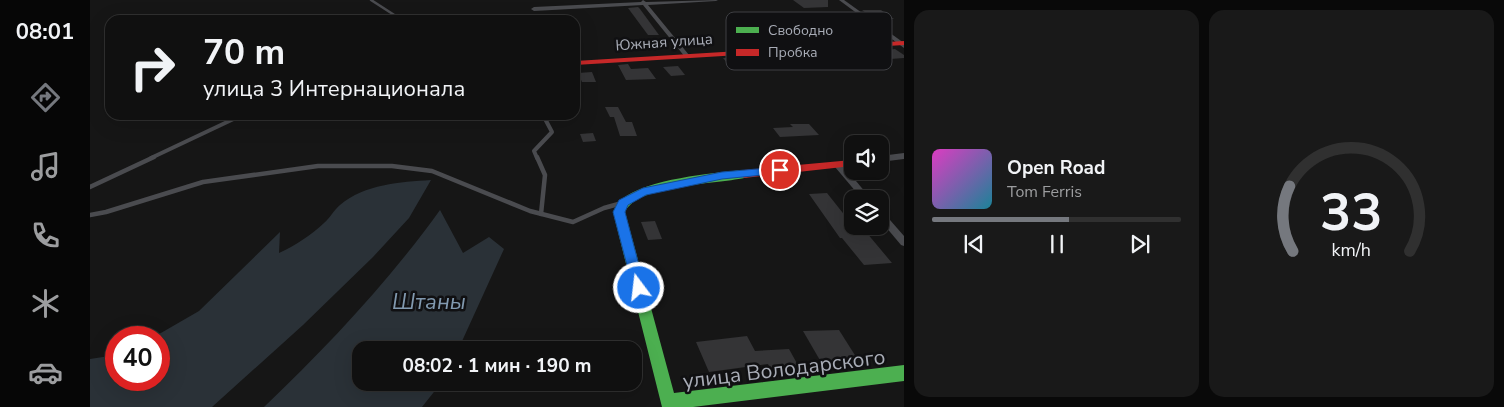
<!DOCTYPE html>
<html lang="ru">
<meta charset="utf-8">
<style>
:root{--surface:#101010;--page:#191919;--text:#f1f3f6;--muted:#9c9d9f;--line:#303030;--accent:#75787e}
body{margin:0;font-family:"Nunito Sans",sans-serif;background:var(--page);color:var(--text);height:100vh;display:flex;flex-direction:column;font-size:19px;white-space:nowrap}
*{box-sizing:border-box;margin:0}
p{font-size:16px;color:var(--muted)}
.icon{flex:none;width:28px;height:28px;fill:none;stroke:currentColor;stroke-width:2;stroke-linecap:round;stroke-linejoin:round}
.map{position:relative;flex:1;overflow:hidden}
.sheet{display:flex;flex-direction:column;gap:10px;padding:10px;background:#090909;width:600px}
.sheet>*{flex:none}
.hud{position:absolute;left:15px;top:15px;width:475px;height:105px;border-radius:15px;box-shadow:0 5px 20px #0002,0 0 0 1px var(--line);background:#101010;color:var(--text);overflow:hidden}
.tools{position:absolute;left:754px;top:135px;display:grid;gap:10px}
.tools a{display:grid;place-items:center;width:45px;height:45px;border-radius:10px;background:var(--surface);box-shadow:0 5px 20px #0002,0 0 0 1px var(--line);font-size:25px}
.speed{position:absolute;left:15px;top:326px;display:flex;gap:10px;font-size:25px;font-weight:700;text-align:center}
.speed>*{display:grid;place-content:center;width:65px;height:65px;border-radius:50%;background:var(--surface);box-shadow:0 5px 20px #0002,0 0 0 1px var(--line);line-height:1}
.speed .limit{border:8px solid #d22;background:#fff;color:#111}
.pin{position:absolute;display:grid;place-items:center;width:42px;height:42px;color:#fff;margin:-21px;border:2px solid #fff;border-radius:50%;box-shadow:0 1px 5px #0007}
.me{position:absolute;width:55px;margin:-28px;rotate:345deg;stroke-linejoin:round;filter:drop-shadow(0 0 4px #0008)}
.turn{display:flex;align-items:center;gap:18px;height:105px;padding:0 15px;font-size:22px}
.turn .icon{width:65px;height:65px;stroke-width:2.5}
.turn b{display:block;font-size:35px;line-height:42px}
.sheet .widget{flex:1;display:flex;flex-direction:column;justify-content:center;gap:8px;min-width:0;padding:0 18px;border-radius:15px;background:var(--page)}
.sheet .dial{align-items:center;gap:0}
.dial svg{height:130px;overflow:visible;fill:none;stroke:var(--line);stroke-width:7;stroke-linecap:round;text-anchor:middle}
.dial text{fill:var(--text);stroke:none}
.song{display:flex;align-items:center;gap:15px}
.cover{width:60px;height:60px;border-radius:8px;background:linear-gradient(135deg,hsl(310 70% 55%),hsl(190 70% 35%))}
.played{height:5px;border-radius:2px;background:linear-gradient(90deg,var(--accent) 55%,var(--line) 55%)}
.keys{display:flex;justify-content:space-around;direction:ltr}
.sheet .tiles{flex:1;display:grid;gap:10px;grid-template-columns:repeat(2,1fr)}
.trip{position:absolute;left:262px;top:341px;width:290px;height:50px;border-radius:15px;background:var(--surface);box-shadow:0 5px 20px #0002,0 0 0 1px var(--line);font-weight:700;line-height:50px;text-align:center}
main{display:flex;flex:1;min-height:0}
.tabs{display:flex;flex-direction:column;width:90px;justify-content:space-around;align-items:center;background:#060606;color:var(--muted)}
.tabs .icon{width:35px;height:35px}
.tabs .on{color:var(--accent)}
.tabs b{font-size:22px;color:var(--text)}
.map>svg:first-child{display:block}
.water{fill:#2a3137}
.building{fill:#343436}
.lines{fill:none;stroke-linecap:round;stroke-linejoin:round}
.lane-far2{stroke:#4a4b4f;stroke-width:2.5}
.lane-far1{stroke:#4a4b4f;stroke-width:4}
.lane{stroke:#4a4b4f;stroke-width:4.5}
.street{fill:#4a4b4f;fill-rule:evenodd}
.fast{fill:#4caf50;fill-rule:evenodd}
.jam{fill:#c62828;fill-rule:evenodd}
.route{fill:#1a73e8;stroke:#114b97}
.labels{text-anchor:middle;dominant-baseline:central;stroke-width:5;stroke-linejoin:round;paint-order:stroke}
.far-street-label{font-size:15px;fill:#a8acb6;stroke:#101012}
.near-street-label{font-size:21px;fill:#a8acb6;stroke:#101012}
.near-water-label{font-size:22px;font-style:italic;fill:#8199af;stroke:#101012}
.key{fill:#101012;stroke:#3e3f43;stroke-width:1}
.key-label{font-size:14px;fill:#a8acb6}
</style>
<main>
<nav class="tabs">
<b>08:01</b>
<svg class="icon on" aria-label="directions" viewBox="0 0 24 24"><path d="M12 3l9 9-9 9-9-9zM9 14v-3h6M13 9l2 2-2 2"/></svg>
<svg class="icon" aria-label="music" viewBox="0 0 24 24"><path d="M9 18V5l10-2v13"/><circle cx="6" cy="18" r="3"/><circle cx="16" cy="16" r="3"/></svg>
<svg class="icon" aria-label="phone" viewBox="0 0 24 24"><path d="M5 4h4l2 5-3 2q2 4 5 5l2-3 5 2v4C11 20 4 13 5 4z"/></svg>
<svg class="icon" aria-label="climate" viewBox="0 0 24 24"><path d="M12 3v18M4 7l16 10M4 17L20 7"/></svg>
<svg class="icon" aria-label="car" viewBox="0 0 24 24"><path d="M5 17H2v-5l4-1 3-4h7l3 4 3 1v5h-3M9 17h6M6 11h13"/><circle cx="7" cy="17" r="2"/><circle cx="17" cy="17" r="2"/></svg>
</nav>
<div class="map">
<svg width="814" height="407" viewBox="0 0 814 407">
<rect width="100%" height="100%" fill="#161616"/>
<g class="water">
<path d="M341 180 319 218 283 257 213 325 122 407H0V359L26 355V380H69V338L64 337 109 311 190 232 189 253C206 245 221 235 234 223 240 218 244 210 250 205 275 184 310 182 341 180Z"/>
<path d="M350 210 373 253 399 237 414 249 368 350H271V382L351 383 332 407H174C237 347 299 281 350 210Z"/>
</g>
<g class="building">
<polygon points="703,0 738,0 738,7 714,8"/>
<polygon points="548,7 550,9 569,35 558,35 538,8"/>
<polygon points="772,10 791,10 804,19 784,19"/>
<polygon points="805,49 814,55 814,58 800,59 787,51"/>
<polygon points="649,57 652,61 658,61 666,69 643,70 633,58"/>
<polygon points="538,64 541,69 558,68 566,79 536,80 528,65"/>
<polygon points="588,66 595,75 581,76 573,67"/>
<polygon points="502,72 506,82 492,82 488,73"/>
<polygon points="515,107 528,107 536,122 542,122 547,136 530,136 524,117 520,117"/>
<polygon points="700,124 719,124 729,135 690,137 683,128 703,127"/>
<polygon points="503,133 506,141 493,142 490,134"/>
<polygon points="737,193 760,222 762,222 762,226 771,226 802,263 774,265 752,238 750,238 719,194"/>
<polygon points="565,221 572,239 558,240 551,222"/>
<polygon points="749,330 768,360 731,362 713,331"/>
<polygon points="657,336 665,351 699,349 709,367 681,370 678,364 619,372 606,342"/>
</g>
<g class="lines">
<polyline class="lane-far2" points="281,0 312,20"/>
<g class="lane-far1">
<polyline points="61,158 152,115"/>
<polyline points="447,158 444,151 462,132 453,115"/>
</g>
<g class="lane">
<polyline points="447,157 455,175 451,214"/>
<polyline points="0,187 64,157"/>
<polyline points="0,215 16,212 113,182 228,166 302,166 342,171 440,211 483,222 514,208 532,203"/>
</g>
<g class="street">
<polygon points="553,0 556,2 628,0 626,1 558,5 599,55 599,57 595,57 553,5 444,11 441,9 444,7 551,2"/>
<polygon points="749,0 754,0 814,43 814,48"/>
<polygon points="814,153 814,159 790,162 790,156"/>
<polygon points="748,162 751,163 781,199 772,199 745,167 744,165 745,163"/>
<polygon points="790,211 793,212 814,236 814,246 811,245 790,220"/>
</g>
<path class="fast" d="M654 170 658 171 659 174 658 177C629 185 549 183 535 212L584 393 814 365V381L603 407H572L523 212C526 207 527 202 532 199 557 179 622 173 654 170Z"/>
<g class="jam">
<polygon points="814,41 814,45 485,65 485,61"/>
<polygon points="762,160 762,166 654,178 649,174 654,170"/>
</g>
</g>
<polygon class="route" points="690,167 694,168 695,170 694,173 632,179 556,195 538,205 535,212 555,288 553,292 549,294 544,292 523,212 529,200 553,188 632,172"/>
<g class="labels">
<g class="far-street-label">
<text transform="translate(574 42) rotate(-4)">Южная улица</text>
</g>
<g class="near-street-label">
<text transform="translate(694 369) rotate(-7)">улица Володарского</text>
</g>
<g class="near-water-label">
<text x="339" y="302">Штаны</text>
</g>
</g>
<rect x="636" y="12" width="166" height="58" rx="8" class="key"/>
<rect x="646" y="27" width="23" height="6" fill="#4caf50"/>
<rect x="646" y="49" width="23" height="7" fill="#c62828"/>
<g class="key-label">
<text x="678" y="35">Свободно</text>
<text x="678" y="57">Пробка</text>
</g>
</svg>
<div class="tools">
<a><svg class="icon" aria-label="sound" viewBox="0 0 24 24"><path d="M4 9h4l5-4v14l-5-4H4zM17 9q2 3 0 6"/></svg></a>
<a><svg class="icon" aria-label="layers" viewBox="0 0 24 24"><path d="M12 4l9 5-9 5-9-5zM3 14l9 5 9-5"/></svg></a>
</div>
<div class="speed"><div class="limit">40</div></div>
<div class="pin" style="left:690px;top:170px;background:#d93025"><svg class="icon" aria-label="arrive" viewBox="0 0 24 24"><path d="M6 21V4h12l-3 4 3 4H6"/></svg></div>
<svg class="me" style="left:549px;top:288px" viewBox="-20 -20 40 40"><circle r="17" fill="#1a73e8" stroke="#fff" stroke-width="3"/><path d="M0-11L8 9 0 5-8 9z" fill="#fff"/></svg>
<div class="trip">08:02 · 1 мин · 190 m</div>
<div class="hud">
<div class="turn"><svg class="icon" aria-label="right" viewBox="0 0 24 24"><path d="M7 20v-9h11M14 6l5 5-5 5"/></svg><div><b>70 m</b>улица 3 Интернационала</div></div>
</div>
</div>
<section class="sheet">
<div class="tiles">
<div class="widget">
<div class="song"><i class="cover"></i><div><b>Open Road</b><p>Tom Ferris</p></div></div>
<div class="played"></div>
<div class="keys"><svg class="icon" aria-label="previous" viewBox="0 0 24 24"><path d="M18 5L8 12l10 7zM5 5v14"/></svg><svg class="icon" aria-label="pause" viewBox="0 0 24 24"><path d="M8 5v14M16 5v14"/></svg><svg class="icon" aria-label="next" viewBox="0 0 24 24"><path d="M6 5l10 7-10 7zM19 5v14"/></svg></div>
</div>
<div class="widget dial"><svg viewBox="0 0 100 80">
<path d="M14 69A42 42 0 1 1 86 69"/>
<path d="M14 69A42 42 0 0 1 12 29" stroke="#75787e"/>
<text x="50" y="56" font-size="32" font-weight="700">33</text>
<text x="50" y="72" font-size="11">km/h</text>
</svg></div>
</div>
</section>
</main>
